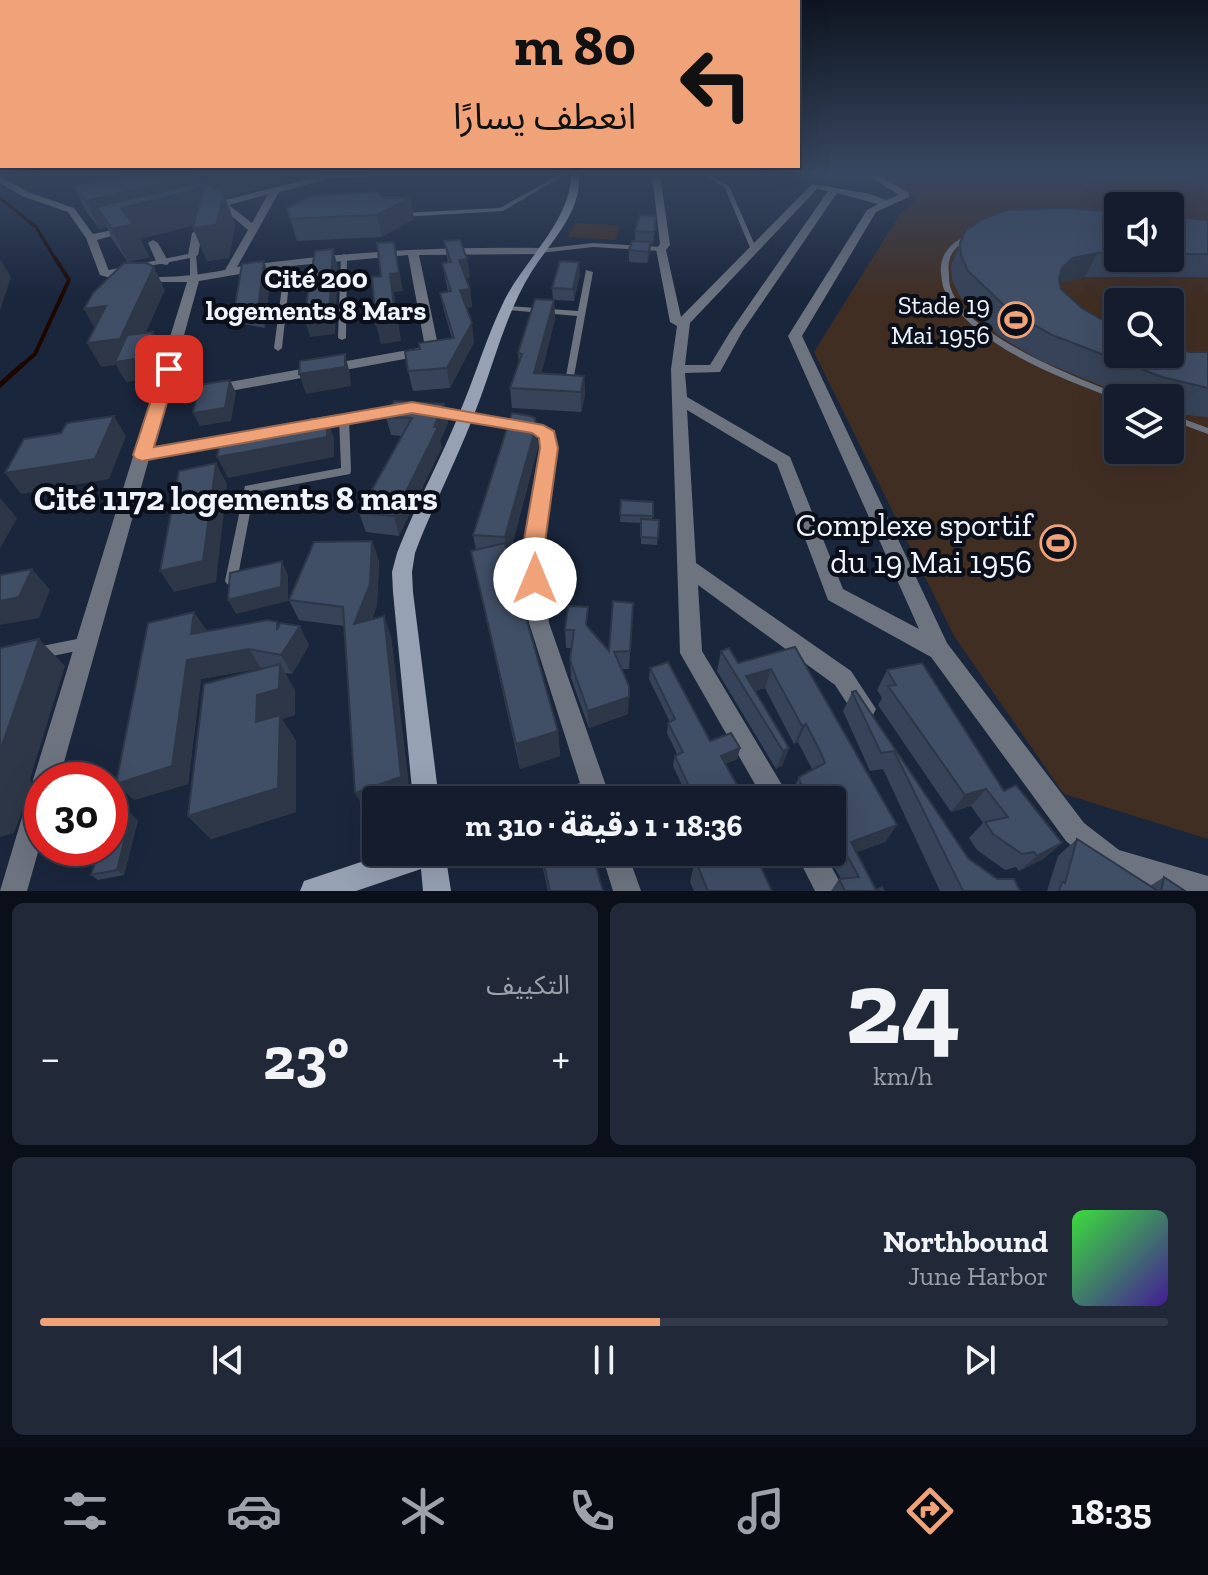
<!DOCTYPE html>
<html lang="ar">
<meta charset="utf-8">
<style>
:root{--surface:#141c2d;--page:#212939;--text:#f1f3f6;--muted:#9da1aa;--line:#333a49;--accent:#f0a278}
body{margin:0;font-family:"Zilla Slab","Noto Sans Arabic",serif;background:var(--page);color:var(--text);direction:rtl;height:100vh;display:flex;flex-direction:column;font-size:30px;white-space:nowrap}
*{box-sizing:border-box;margin:0}
p{font-size:26px;color:var(--muted)}
.icon{flex:none;width:44px;height:44px;fill:none;stroke:currentColor;stroke-width:2;stroke-linecap:round;stroke-linejoin:round}
.map{position:relative;height:891px;overflow:hidden;direction:ltr}
.side{display:flex;flex-direction:column;gap:12px;padding:12px;background:#0b0f19;flex:1}
.side>*{flex:none}
.guide{position:absolute;left:0px;top:0px;width:800px;height:168px;box-shadow:0 8px 32px #0002,0 0 0 2px var(--line);direction:rtl;background:#f0a278;color:#111;overflow:hidden}
.fabs{position:absolute;left:1104px;top:192px;display:grid;gap:16px}
.fabs a{display:grid;place-items:center;width:80px;height:80px;border-radius:8px;background:var(--surface);box-shadow:0 8px 32px #0002,0 0 0 2px var(--line);font-size:40px}
.speed{position:absolute;left:24px;top:762px;display:flex;gap:16px;font-size:40px;font-weight:700;text-align:center}
.speed>*{display:grid;place-content:center;width:104px;height:104px;border-radius:50%;background:var(--surface);box-shadow:0 8px 32px #0002,0 0 0 2px var(--line);line-height:1}
.speed .limit{border:12px solid #d22;background:#fff;color:#111}
.pin{position:absolute;display:grid;place-items:center;width:68px;height:68px;color:#fff;margin:-34px;border-radius:16px;box-shadow:0 4px 12px #0006}
.me{position:absolute;width:88px;margin:-44px;rotate:0deg;stroke-linejoin:round;filter:drop-shadow(0 0 6px #0008)}
.turn{display:flex;align-items:center;gap:28px;height:168px;padding:0 32px;font-size:36px}
.turn .icon{width:104px;height:104px;stroke-width:2.5}
.turn b{display:block;font-size:56px;line-height:68px}
.big{font-size:60px;font-weight:800;line-height:1.1}
.side .card{flex:1;display:flex;flex-direction:column;justify-content:center;gap:12px;min-width:0;padding:0 28px;border-radius:12px;background:var(--page)}
.side .dial{align-items:center;gap:0}
.dial b{font-size:104px;line-height:1}
.song{display:flex;align-items:center;gap:24px}
.cover{width:96px;height:96px;border-radius:12px;background:linear-gradient(135deg,hsl(120 70% 55%),hsl(260 70% 35%))}
.played{height:8px;border-radius:4px;background:linear-gradient(90deg,var(--accent) 55%,var(--line) 55%)}
.keys{display:flex;justify-content:space-around;direction:ltr}
.heat{display:flex;justify-content:space-between;align-items:center;font-size:44px;direction:ltr}
.side .tiles{flex:1;display:grid;gap:12px;grid-template-columns:1fr 1fr}
.card:last-child{grid-column:span 2}
.trip{position:absolute;left:362px;top:786px;width:484px;height:80px;border-radius:8px;background:var(--surface);box-shadow:0 8px 32px #0002,0 0 0 2px var(--line);font-weight:800;line-height:80px;text-align:center;direction:rtl}
.menu{display:flex;height:128px;justify-content:space-around;align-items:center;background:#080b12;color:var(--muted)}
.menu .icon{width:56px;height:56px}
.menu .on{color:var(--accent)}
.menu b{font-size:36px;color:var(--text)}
.map>svg:first-child{display:block}
.green{fill:#412e23;fill-rule:evenodd}
.lines{fill:none;stroke-linecap:round;stroke-linejoin:round}
.stream-far2{stroke:#1c0600;stroke-width:3}
.stream-far1{stroke:#1c0600;stroke-width:4}
.stream{stroke:#1c0600;stroke-width:5}
.lane{fill:#6d7480;fill-rule:evenodd}
.street{fill:#6d7480;fill-rule:evenodd}
.secondary{fill:#96a1b3;fill-rule:evenodd}
.wall{fill:#374358}
.shaded-wall{fill:#2d3747}
.building{fill:#404e66;stroke:#2d3747;stroke-width:2}
.route{fill:#f0a278;stroke:#9c694e;stroke-width:2}
.labels{text-anchor:middle;dominant-baseline:central;stroke-width:8;stroke-linejoin:round;paint-order:stroke}
.far-poi-label{font-size:26px;fill:#eff4fd;stroke:#0a0f19;text-anchor:end}
.far-neighbourhood-label{font-size:28px;font-weight:bold;fill:#eff4fd;stroke:#0a0f19}
.poi-label{font-size:32px;fill:#eff4fd;stroke:#0a0f19;text-anchor:end}
.neighbourhood-label{font-size:34px;font-weight:bold;fill:#eff4fd;stroke:#0a0f19}
</style>
<div class="map">
<svg width="1208" height="891" viewBox="0 0 1208 891">
<rect width="100%" height="100%" fill="#1a263c"/>
<g class="green">
<path d="M871 174H1208V839L1064 794 954 636 814 352 900 214 917 199ZM1118 206H1170V258H1118ZM1118 302H1170V354H1118ZM1118 398H1170V450H1118Z"/>
<polygon points="575,223 620,226 615,240 567,237"/>
</g>
<g class="lines">
<polyline class="stream-far2" points="0,198 36,227 56,260"/>
<polyline class="stream-far1" points="20,367 35,354 69,280 55,258"/>
<polyline class="stream" points="0,385 22,365"/>
<g class="lane">
<polygon points="560,174 566,174 503,211 402,217 399,215 402,213 500,208"/>
<polygon points="703,174 709,174 729,186 757,250 756,251 751,250 725,188"/>
<path d="M972 234 975 236 974 237C957 244 946 254 949 274 949 278 949 282 950 286 963 335 1080 379 1124 396L1126 398H1118V400C1063 379 972 346 945 291 942 286 942 280 941 273 939 253 953 240 972 234Z"/>
<polygon points="593,243 661,247 664,249 661,251 593,247 540,253 537,251 540,249"/>
<polygon points="193,253 196,255 198,279 194,281 190,279 190,258 104,275 100,273 104,271"/>
<polygon points="344,254 347,256 346,338 342,340 338,338 341,256"/>
<polygon points="288,262 291,264 282,348 278,351 274,348 285,264"/>
<polygon points="586,270 593,272 574,376 570,379 566,376 577,316 508,310 504,308 508,306 578,311"/>
<polygon points="1170,414 1208,428 1208,434 1170,420"/>
<polygon points="344,415 349,418 351,471 350,474 254,492 237,581 235,584 231,586 227,584 225,581 245,486 341,468 339,418"/>
<polygon points="87,637 92,639 94,643 92,647 87,649 37,659 32,657 30,653 32,649 37,647"/>
</g>
<g class="street">
<path d="M327 174H373L369 177 332 178 279 192 237 267C338 252 438 246 540 248L545 251 540 254 419 255 439 350 437 353 165 403 152 448 239 432 247 437 239 442 149 459 59 780H42V838L27 891H0L29 794 35 784 33 780 187 282H126L100 275 86 238 68 212 22 196 0 183V176L28 192 74 208 93 234 132 226V230L97 240 109 271C146 281 188 277 225 270L248 230 221 207 206 209V205ZM268 194 252 223 229 205ZM408 255 425 347 168 393 199 281 280 267Z"/>
<path d="M652 174H660L670 245 666 250 681 317 812 184 870 194 886 200 899 195 866 174H876L909 193V197L876 212 802 336 947 643 1084 823 1119 850 1208 876V891H1164L1102 872 1066 841 931 657 828 600 777 464 687 410 696 563 851 671 876 709 872 717 864 720 856 717 835 685 698 585 702 651 791 800H764L680 653 671 369 677 326 670 322 656 249 660 244ZM817 189 828 191 730 332 710 365H685L690 323ZM837 193 878 204 867 210 788 336 919 629 843 589 790 457 687 397 685 373 720 372 742 332Z"/>
<polygon points="197,230 202,233 198,255 193,258 188,255 192,233"/>
<polygon points="153,240 158,243 169,263 167,265 157,263 148,243"/>
<polygon points="412,403 537,424 555,435 557,448 542,557 549,623 611,800 556,800 560,791 580,783 529,623 522,557 541,448 539,437 533,433 412,413 309,429 301,424 309,419"/>
<polygon points="601,852 627,852 641,891 613,891"/>
<polygon points="795,852 823,852 845,891 815,891"/>
</g>
<g class="secondary">
<path d="M571 174H579C582 212 551 241 532 271 505 314 494 365 475 412 457 460 433 505 415 553L412 572 413 592 439 800H413L393 592 392 572 397 553C415 506 440 461 459 414 475 377 486 338 504 301 524 260 571 221 571 174Z"/>
<polygon points="391,852 445,852 451,891 423,891 421,869 356,891 300,891 304,881"/>
</g>
</g>
<g class="wall">
<polygon points="79,174 310,174 310,175 225,197 235,225 229,258 207,261 193,228 194,225 140,239 149,257 128,262 112,239 107,227 100,229 87,213 73,186 84,183"/>
<polygon points="384,198 410,198 414,219 382,237 297,241 287,208"/>
<polygon points="1118,212 1118,258 1170,258 1170,217 1208,220 1208,277 1085,277 1062,282 1060,283 1061,289 1118,354 1208,352 1208,417 1184,415 1170,411 1170,398 1131,398 1039,360 999,336 959,295 952,280 951,266 960,243"/>
<polygon points="656,216 653,244 651,243 650,253 647,263 629,262 629,250 635,241 635,231"/>
<polygon points="444,241 470,277 466,278 470,289 472,307 467,308 474,342 450,388 413,391 408,371 420,349 452,338 444,311 440,293 448,292 442,263 448,262"/>
<polygon points="264,261 270,279 265,328 243,324 235,306"/>
<polygon points="580,274 574,301 554,300 555,319 541,374 584,376 585,396 581,412 512,408 510,388 519,364 518,353 553,300 552,288"/>
<polygon points="444,404 448,423 440,441 442,447 399,536 366,532 359,513 402,436 391,435 386,417"/>
<polygon points="536,426 538,447 509,557 558,731 560,756 520,769 471,551 476,550 473,535"/>
<polygon points="621,500 653,502 652,520 659,520 657,545 641,544 641,523 620,522"/>
<polygon points="372,541 379,562 377,605 372,619 391,636 410,796 365,811 344,626 299,620 289,600"/>
<polygon points="633,603 629,669 622,669 628,714 589,728 571,678 570,660 572,648 566,648 565,630 588,627 609,651"/>
<polygon points="279,625 309,645 292,674 285,673 295,690 295,715 282,719 296,741 296,812 211,839 188,816 263,668 261,668 201,679 188,784 134,800 207,631"/>
<polygon points="795,647 897,825 885,842 856,852 876,890 884,891 831,891 839,879 841,879 826,852 832,852 832,800 772,800 776,789 795,786 799,777 812,769 798,742 794,744 765,688 755,691 789,748 782,766 776,769 717,671 721,651 738,663"/>
<polygon points="650,668 710,741 740,748 737,759 725,764 738,787 735,797 728,800 696,800 695,798 689,800 673,766 675,756 677,754 667,733 668,723 670,722 649,679"/>
<polygon points="887,670 1004,791 1062,843 1043,859 1019,871 1016,867 1005,870 977,850 969,838 983,823 971,806 951,812 878,705 882,698 877,690"/>
<polygon points="856,691 968,858 997,879 1020,891 940,891 883,769 870,771 843,711 852,692"/>
<polygon points="138,820 124,875 98,880 91,875"/>
<polygon points="1077,839 1150,886 1164,877 1185,891 1047,891 1058,856"/>
<polygon points="539,852 592,852 603,891 548,891"/>
<polygon points="695,860 772,891 694,891 690,882"/>
</g>
<g class="shaded-wall">
<polygon points="79,174 310,174 310,175 225,197 235,225 229,258 207,261 193,228 215,219 140,239 149,257 128,262 112,229 97,207 107,227 100,229 86,201 91,198"/>
<polygon points="410,198 414,219 382,237 377,215"/>
<polygon points="394,242 403,291 394,292 401,341 381,344 376,325 390,274"/>
<polygon points="651,242 650,253 647,263 648,252"/>
<polygon points="333,249 338,267 335,334 310,337 304,318"/>
<polygon points="1097,253 1085,277 1062,282 1050,292 1062,268 1073,258"/>
<polygon points="0,259 11,277 0,311"/>
<polygon points="467,259 470,277 462,278 459,260"/>
<polygon points="264,261 270,279 265,328 258,309"/>
<polygon points="579,262 580,274 574,301 573,289"/>
<polygon points="154,267 165,290 134,359 153,332 163,351 153,378 126,382 116,365 101,367 87,343"/>
<polygon points="470,289 472,307 463,309 460,290"/>
<polygon points="554,300 555,319 537,389 534,373"/>
<polygon points="106,306 97,333 84,309"/>
<polygon points="472,323 474,342 450,388 447,368"/>
<polygon points="345,354 350,374 351,386 306,394 299,374"/>
<polygon points="584,376 585,396 581,412 581,392"/>
<polygon points="230,380 236,393 231,421 200,426 193,413"/>
<polygon points="444,404 448,423 440,441 442,447 399,536 394,516"/>
<polygon points="114,416 126,436 109,479 21,494 5,473"/>
<polygon points="327,418 334,438 334,457 228,478 217,457"/>
<polygon points="536,426 538,447 508,558 505,537"/>
<polygon points="216,463 227,484 216,582 174,592 160,571"/>
<polygon points="0,498 17,518 0,549"/>
<polygon points="372,541 379,562 377,605 362,644 354,624"/>
<polygon points="282,561 288,575 288,601 236,614 228,600"/>
<polygon points="32,569 50,590 39,618 0,625 0,601"/>
<polygon points="194,612 207,631 204,653 191,634"/>
<polygon points="384,616 391,636 410,796 397,800 376,800 376,807 365,811 355,793"/>
<polygon points="277,622 287,641 300,626 309,645 292,674 281,655 277,630"/>
<polygon points="39,639 65,666 30,779 32,784 14,833 0,837 0,751"/>
<polygon points="249,649 261,668 201,679 188,784 134,800 116,784 187,660"/>
<polygon points="280,664 295,690 295,715 282,719 296,741 296,812 211,839 188,816 256,722 257,695"/>
<polygon points="771,669 765,688 747,693 746,676"/>
<polygon points="629,697 628,714 589,728 588,711"/>
<polygon points="806,724 798,742 794,744 802,726"/>
<polygon points="558,731 560,756 520,769 516,744"/>
<polygon points="740,748 737,759 719,766 721,756"/>
<polygon points="789,748 782,766 776,769 783,751"/>
<polygon points="738,787 735,797 728,800 708,800"/>
<polygon points="697,788 695,798 690,800 691,791"/>
<polygon points="986,789 971,806 951,812 965,795"/>
<polygon points="131,814 138,820 124,875 117,870"/>
<polygon points="897,825 885,842 847,856 851,842"/>
<polygon points="1062,843 1043,859 1019,871 1037,856"/>
</g>
<g class="building">
<polygon points="127,174 203,174 86,201 73,186"/>
<polygon points="205,181 224,194 216,225 193,228 203,188 121,208 133,224 112,229 97,207"/>
<polygon points="377,192 384,198 410,198 377,215 290,219 287,208 312,196"/>
<polygon points="1063,208 1118,212 1118,253 1097,253 1073,258 1062,268 1059,278 1061,289 1082,308 1118,329 1118,354 1170,354 1170,348 1190,352 1208,352 1208,388 1162,377 1052,335 1010,311 968,271 961,256 960,243 966,230 983,219 1007,210"/>
<polygon points="640,215 656,216 654,232 635,231"/>
<polygon points="1170,217 1208,220 1208,254 1170,254"/>
<polygon points="460,240 467,259 459,260 470,289 460,290 472,323 447,368 408,371 405,351 420,349 419,343 454,338 440,293 451,291 442,263 451,262 444,241"/>
<polygon points="632,241 651,242 648,252 629,250"/>
<polygon points="394,242 399,273 390,274 396,322 376,325 372,277 381,276 377,243"/>
<polygon points="333,249 329,315 304,318 315,251"/>
<polygon points="264,261 258,309 235,306 242,264"/>
<polygon points="560,261 579,262 573,289 552,288"/>
<polygon points="124,263 147,263 154,267 120,339 87,343 106,306 84,309 93,293"/>
<polygon points="535,299 554,300 534,373 584,376 581,392 510,388 522,354 518,353"/>
<polygon points="153,332 143,358 115,362 127,335"/>
<polygon points="345,354 345,367 299,374 300,361"/>
<polygon points="230,380 225,408 193,413 199,385"/>
<polygon points="394,401 444,404 434,427 438,427 394,516 359,513 412,418 386,417"/>
<polygon points="512,413 530,416 535,418 536,426 505,537 473,535"/>
<polygon points="114,416 95,459 5,473 24,439 61,433 67,423"/>
<polygon points="327,418 327,437 217,457 221,437"/>
<polygon points="216,463 203,561 160,571 179,471"/>
<polygon points="621,500 653,502 653,516 620,515"/>
<polygon points="641,519 659,520 658,538 641,537"/>
<polygon points="372,541 370,584 354,624 384,616 401,777 355,793 343,607 289,600 314,542"/>
<polygon points="505,543 558,731 516,744 471,551"/>
<polygon points="282,561 281,587 228,600 230,573"/>
<polygon points="32,569 19,597 0,601 0,575"/>
<polygon points="613,601 633,603 630,651 614,652 629,686 629,697 588,711 570,660 574,630 565,630 568,606 588,607 586,625 609,651"/>
<polygon points="194,612 191,634 268,620 277,622 277,630 280,623 300,626 281,655 249,649 187,660 172,766 116,784 148,623"/>
<polygon points="39,639 0,751 0,648"/>
<polygon points="795,647 897,825 851,842 876,890 882,887 884,891 845,891 839,879 859,877 835,834 832,834 832,800 784,800 776,789 801,785 799,777 825,763 820,751 806,724 802,726 771,669 746,676 789,748 783,751 721,651 729,648 738,663"/>
<polygon points="668,662 710,741 731,733 740,748 721,756 738,787 708,800 703,800 697,788 691,791 675,756 683,752 668,723 675,719 650,668"/>
<polygon points="922,663 1004,791 1016,785 1062,843 1037,856 1034,852 1022,854 993,834 985,822 1008,817 986,789 965,795 888,686 896,685 887,670"/>
<polygon points="280,664 279,689 257,695 256,722 280,715 278,788 188,816 204,684"/>
<polygon points="856,691 968,858 997,879 1014,879 1020,891 963,891 894,751 881,753 852,692"/>
<polygon points="131,814 117,870 91,875 100,848 110,848 110,819"/>
<polygon points="1077,839 1158,891 1059,891 1062,882 1065,883"/>
<polygon points="541,852 592,852 603,891 550,891"/>
<polygon points="716,852 754,852 772,891 708,891 695,860"/>
<polygon points="1164,877 1185,891 1161,891"/>
</g>
<linearGradient id="sky" x2="0" y2="1"><stop stop-color="#0e1521"/><stop offset="0.58" stop-color="#384761"/><stop offset="1" stop-color="#384761" stop-opacity="0"/></linearGradient>
<rect width="1208" height="298" fill="url(#sky)"/>
<polygon class="route" points="169,364 177,369 154,447 412,402 543,425 554,431 558,448 543,557 546,579 542,586 535,588 527,586 521,557 540,448 539,438 532,433 412,413 142,461 136,459 133,455 161,369"/>
<defs>
<symbol id="stadium-ring" viewBox="-11 -11 22 22"><circle r="9.5" fill="#0a0f19" stroke="#f0a278" stroke-width="1.5"/><path d="M0-5a6.5 5 0 1 0 0 10a6.5 5 0 1 0 0-10ZM-3.5-1.8h7v3.6h-7Z" fill="#f0a278"/></symbol>
</defs>
<g fill-rule="evenodd">
<use href="#stadium-ring" x="996" y="300" width="40" height="40"/>
<use href="#stadium-ring" x="1038" y="523" width="40" height="40"/>
</g>
<g class="labels">
<g class="far-poi-label">
<text x="990" y="305">Stade 19<tspan x="990" dy="30">Mai 1956</tspan></text>
</g>
<g class="far-neighbourhood-label">
<text x="316" y="278">Cité 200<tspan x="316" dy="32">logements 8 Mars</tspan></text>
</g>
<g class="poi-label">
<text x="1032" y="525">Complexe sportif<tspan x="1032" dy="37">du 19 Mai 1956</tspan></text>
</g>
<g class="neighbourhood-label">
<text x="236" y="498">Cité 1172 logements 8 mars</text>
</g>
</g>
</svg>
<div class="fabs">
<a><svg class="icon" aria-label="sound" viewBox="0 0 24 24"><path d="M4 9h4l5-4v14l-5-4H4zM17 9q2 3 0 6"/></svg></a>
<a><svg class="icon" aria-label="search" viewBox="0 0 24 24"><circle cx="10" cy="10" r="6"/><path d="M15 15l6 6"/></svg></a>
<a><svg class="icon" aria-label="layers" viewBox="0 0 24 24"><path d="M12 4l9 5-9 5-9-5zM3 14l9 5 9-5"/></svg></a>
</div>
<div class="speed"><div class="limit">30</div></div>
<div class="pin" style="left:169px;top:369px;background:#d93025"><svg class="icon" aria-label="arrive" viewBox="0 0 24 24"><path d="M6 21V4h12l-3 4 3 4H6"/></svg></div>
<svg class="me" style="left:535px;top:579px" viewBox="-20 -20 40 40"><circle r="19" fill="#fff"/><path d="M0-13L10 11 0 6-10 11z" fill="#f0a278"/></svg>
<div class="trip">18:36 · 1 دقيقة · 310 m</div>
<div class="guide">
<div class="turn"><svg class="icon" aria-label="left" viewBox="0 0 24 24"><path d="M17 20v-9H6M10 6l-5 5 5 5"/></svg><div><b>80 m</b>انعطف يسارًا</div></div>
</div>
</div>
<section class="side">
<div class="tiles">
<div class="card dial"><b>24</b><p>km/h</p></div>
<div class="card"><p>التكييف</p>
<div class="heat"><a>−</a><b class="big">23°</b><a>+</a></div>
</div>
<div class="card">
<div class="song"><i class="cover"></i><div><b>Northbound</b><p>June Harbor</p></div></div>
<div class="played"></div>
<div class="keys"><svg class="icon" aria-label="previous" viewBox="0 0 24 24"><path d="M18 5L8 12l10 7zM5 5v14"/></svg><svg class="icon" aria-label="pause" viewBox="0 0 24 24"><path d="M8 5v14M16 5v14"/></svg><svg class="icon" aria-label="next" viewBox="0 0 24 24"><path d="M6 5l10 7-10 7zM19 5v14"/></svg></div>
</div>
</div>
</section>
<nav class="menu">
<b>18:35</b>
<svg class="icon on" aria-label="directions" viewBox="0 0 24 24"><path d="M12 3l9 9-9 9-9-9zM9 14v-3h6M13 9l2 2-2 2"/></svg>
<svg class="icon" aria-label="music" viewBox="0 0 24 24"><path d="M9 18V5l10-2v13"/><circle cx="6" cy="18" r="3"/><circle cx="16" cy="16" r="3"/></svg>
<svg class="icon" aria-label="phone" viewBox="0 0 24 24"><path d="M5 4h4l2 5-3 2q2 4 5 5l2-3 5 2v4C11 20 4 13 5 4z"/></svg>
<svg class="icon" aria-label="climate" viewBox="0 0 24 24"><path d="M12 3v18M4 7l16 10M4 17L20 7"/></svg>
<svg class="icon" aria-label="car" viewBox="0 0 24 24"><path d="M5 17H2v-5l4-1 3-4h7l3 4 3 1v5h-3M9 17h6M6 11h13"/><circle cx="7" cy="17" r="2"/><circle cx="17" cy="17" r="2"/></svg>
<svg class="icon" aria-label="filters" viewBox="0 0 24 24"><path d="M4 7h16M4 17h16"/><circle cx="9" cy="7" r="2"/><circle cx="15" cy="17" r="2"/></svg>
</nav>
